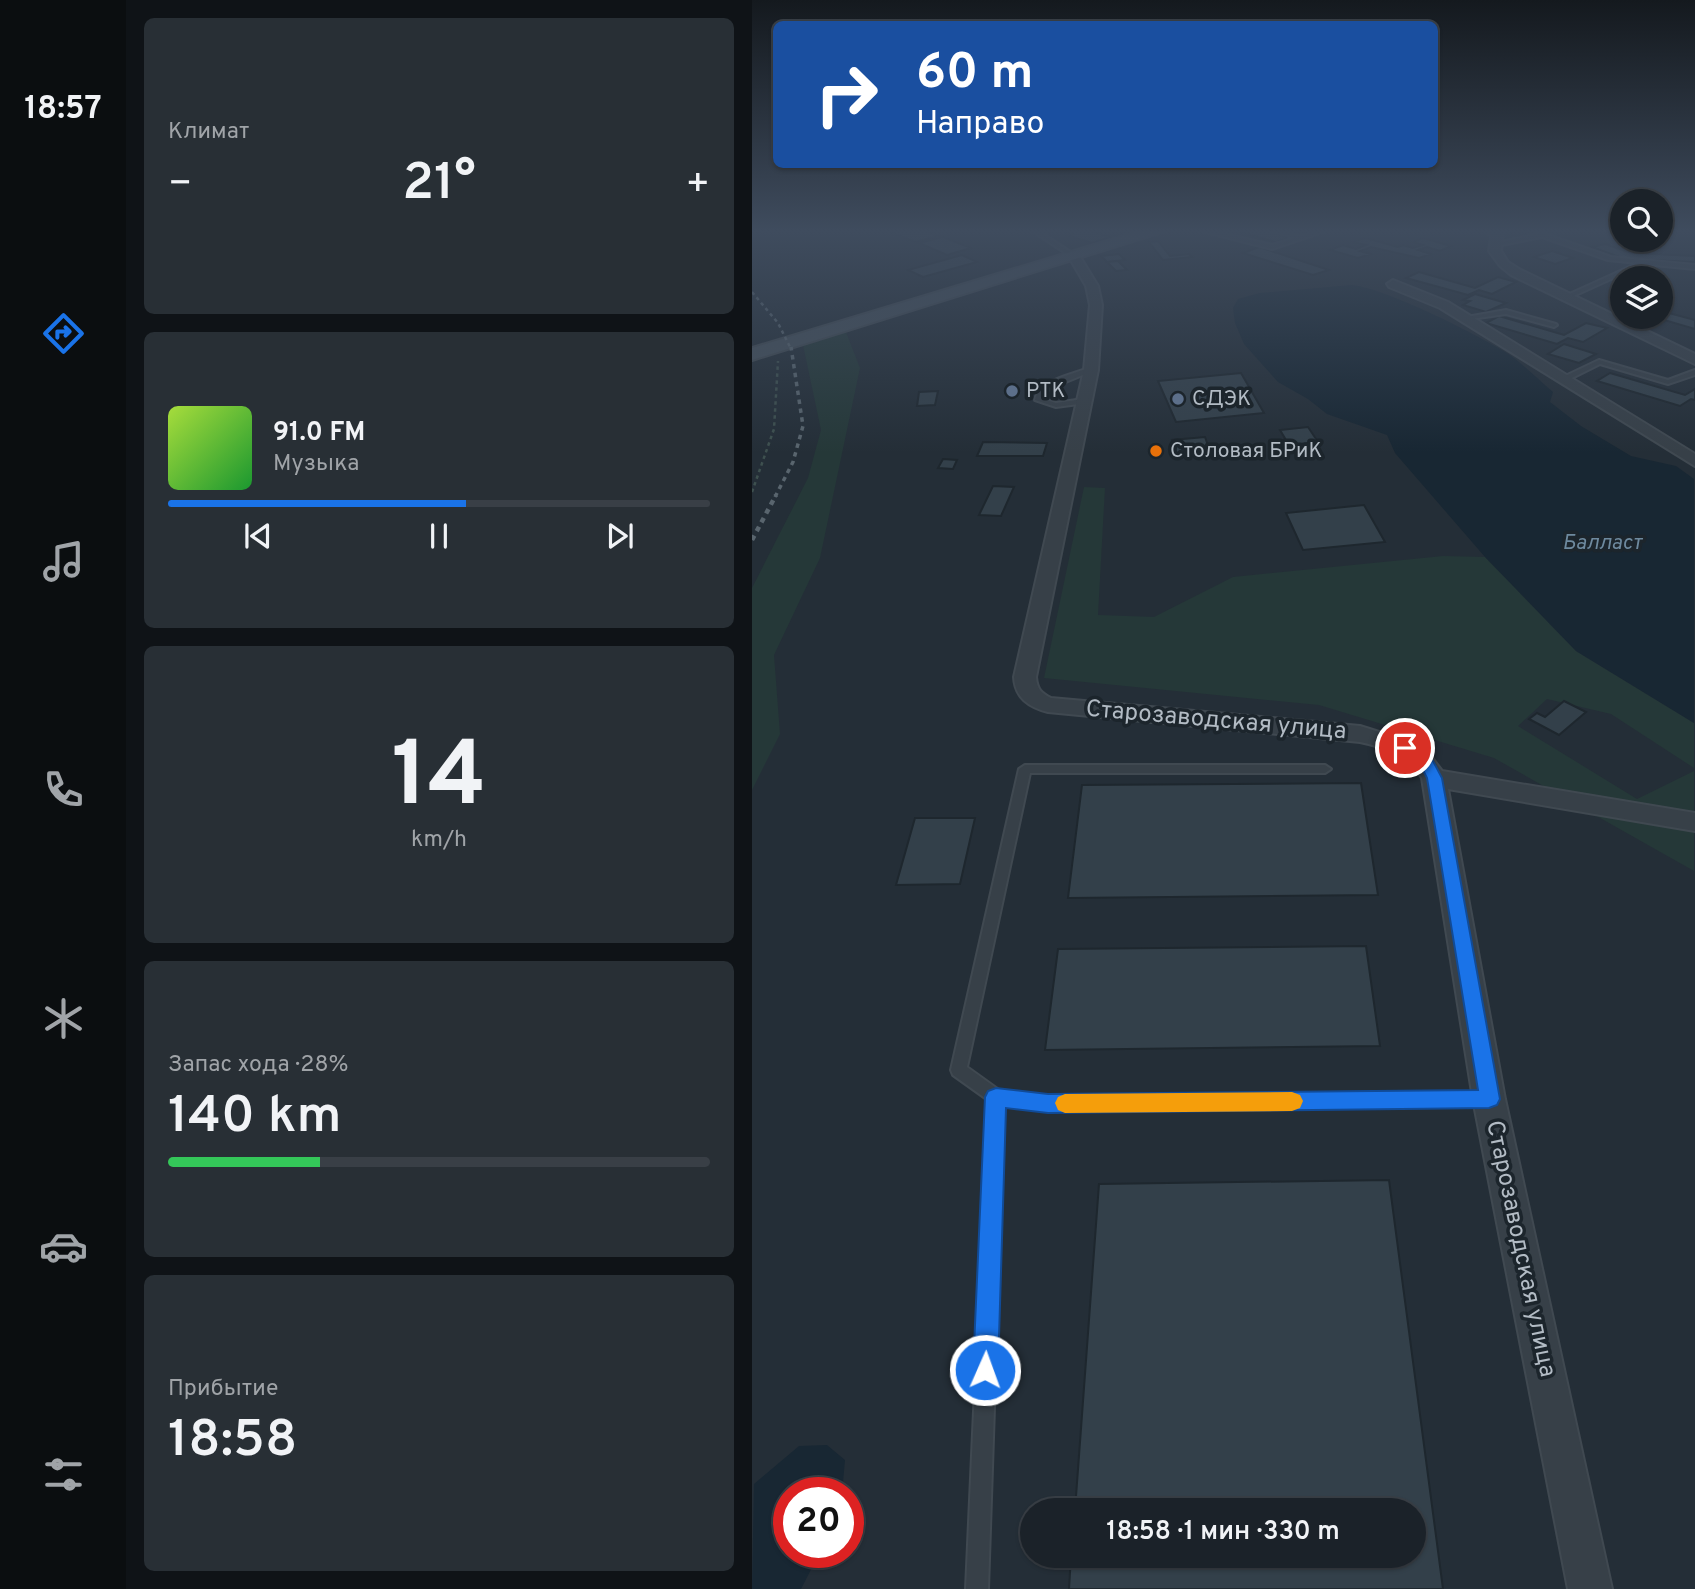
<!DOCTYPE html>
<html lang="ru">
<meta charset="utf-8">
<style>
:root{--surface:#1b2229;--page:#282f35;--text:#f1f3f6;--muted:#a0a4a8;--line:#393f46;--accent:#1a73e8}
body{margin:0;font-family:Overpass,sans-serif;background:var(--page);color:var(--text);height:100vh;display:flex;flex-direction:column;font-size:26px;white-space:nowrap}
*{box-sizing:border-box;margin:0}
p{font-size:23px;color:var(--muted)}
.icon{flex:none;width:38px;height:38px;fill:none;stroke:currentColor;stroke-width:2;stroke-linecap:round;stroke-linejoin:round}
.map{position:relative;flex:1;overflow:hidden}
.sheet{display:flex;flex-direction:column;gap:18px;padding:18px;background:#0f1317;width:626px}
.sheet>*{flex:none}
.banner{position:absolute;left:21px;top:21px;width:665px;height:147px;border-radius:10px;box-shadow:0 2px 5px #0004,0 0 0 2px var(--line);background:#1a4fa0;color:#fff;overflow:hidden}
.tools{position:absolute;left:858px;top:189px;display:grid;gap:14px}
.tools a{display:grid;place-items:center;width:63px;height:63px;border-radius:50%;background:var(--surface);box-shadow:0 2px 5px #0004,0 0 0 2px var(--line);font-size:35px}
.speed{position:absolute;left:21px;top:1477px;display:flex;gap:14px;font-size:35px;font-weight:700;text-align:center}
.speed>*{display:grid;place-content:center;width:91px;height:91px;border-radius:50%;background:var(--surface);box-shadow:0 2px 5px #0004,0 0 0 2px var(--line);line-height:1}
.speed .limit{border:10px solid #d22;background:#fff;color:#111}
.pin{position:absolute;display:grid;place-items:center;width:60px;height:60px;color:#fff;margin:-30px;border:4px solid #fff;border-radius:50%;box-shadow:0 2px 7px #0007}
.me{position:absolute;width:77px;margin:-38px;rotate:2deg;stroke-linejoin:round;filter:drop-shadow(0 0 5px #0008)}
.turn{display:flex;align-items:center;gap:24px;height:147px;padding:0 28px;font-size:32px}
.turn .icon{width:91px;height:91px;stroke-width:2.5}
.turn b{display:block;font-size:49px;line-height:60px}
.big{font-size:52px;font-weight:600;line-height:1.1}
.sheet .tile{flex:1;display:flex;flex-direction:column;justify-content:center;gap:10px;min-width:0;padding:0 24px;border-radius:10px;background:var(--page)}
.sheet .dial{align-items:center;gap:0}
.dial b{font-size:91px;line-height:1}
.song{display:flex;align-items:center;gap:21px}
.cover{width:84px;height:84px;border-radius:10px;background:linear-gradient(135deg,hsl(80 70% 55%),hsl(130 70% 35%))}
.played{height:7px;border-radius:4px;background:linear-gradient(90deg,var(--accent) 55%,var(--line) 55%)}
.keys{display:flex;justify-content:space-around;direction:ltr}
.heat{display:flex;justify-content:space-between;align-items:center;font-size:38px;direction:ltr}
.charge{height:10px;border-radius:5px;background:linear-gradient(90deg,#34c759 28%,var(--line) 0)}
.trip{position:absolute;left:268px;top:1498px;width:406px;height:70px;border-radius:35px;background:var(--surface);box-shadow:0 2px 5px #0004,0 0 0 2px var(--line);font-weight:600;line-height:70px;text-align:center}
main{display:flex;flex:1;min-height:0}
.dock{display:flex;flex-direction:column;width:126px;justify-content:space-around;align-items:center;background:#0b0e10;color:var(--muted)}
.dock .icon{width:49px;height:49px}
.dock .current{color:var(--accent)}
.dock b{font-size:32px;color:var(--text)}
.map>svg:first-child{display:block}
.green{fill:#253838}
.water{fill:#182733}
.building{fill:#33404a;stroke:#1e272e;stroke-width:2}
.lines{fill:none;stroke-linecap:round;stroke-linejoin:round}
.service-casing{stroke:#404951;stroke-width:4}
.minor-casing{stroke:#404951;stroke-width:4}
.secondary-casing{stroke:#404951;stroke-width:4}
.path{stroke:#3e504f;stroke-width:2.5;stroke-dasharray:3.5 3.5;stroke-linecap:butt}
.service{fill:#374048;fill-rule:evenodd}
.minor{fill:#374048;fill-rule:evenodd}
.secondary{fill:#45505a;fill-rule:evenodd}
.rail-far2{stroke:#59656e;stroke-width:2.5;stroke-dasharray:3.5 3.5;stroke-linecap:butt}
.rail-far1{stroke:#59656e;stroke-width:3.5;stroke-dasharray:4.5 4.5;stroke-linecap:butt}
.rail{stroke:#59656e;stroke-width:4.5;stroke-dasharray:5 5;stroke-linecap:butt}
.route{fill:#1a73e8;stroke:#114b97;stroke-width:2}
.slow{fill:#f59e0b}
.service-dot{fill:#5c6f8a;stroke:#1c252c;stroke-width:2.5}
.food-dot{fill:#e8710a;stroke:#1c252c;stroke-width:2.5}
.labels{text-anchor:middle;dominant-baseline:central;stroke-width:7;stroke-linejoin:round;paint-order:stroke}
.far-poi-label{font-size:21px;fill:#b2bbc4;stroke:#1c252c;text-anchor:start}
.far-water-label{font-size:21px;font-style:italic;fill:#6e8a9f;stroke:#1c252c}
.street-label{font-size:24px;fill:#b2bbc4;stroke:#1c252c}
</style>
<main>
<nav class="dock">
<b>18:57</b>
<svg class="icon current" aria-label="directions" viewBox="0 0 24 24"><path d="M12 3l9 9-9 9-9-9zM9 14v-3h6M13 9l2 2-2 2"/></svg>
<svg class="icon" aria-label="music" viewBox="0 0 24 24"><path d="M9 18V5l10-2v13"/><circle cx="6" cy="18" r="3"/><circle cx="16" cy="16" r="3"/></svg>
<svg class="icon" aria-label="phone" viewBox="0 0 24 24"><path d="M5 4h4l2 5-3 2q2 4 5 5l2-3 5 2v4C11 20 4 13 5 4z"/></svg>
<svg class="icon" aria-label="climate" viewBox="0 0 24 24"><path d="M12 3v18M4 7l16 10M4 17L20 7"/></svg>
<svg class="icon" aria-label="car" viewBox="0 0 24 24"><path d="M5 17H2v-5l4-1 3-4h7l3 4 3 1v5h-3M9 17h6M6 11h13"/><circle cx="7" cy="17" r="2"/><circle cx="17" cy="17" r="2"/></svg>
<svg class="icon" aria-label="filters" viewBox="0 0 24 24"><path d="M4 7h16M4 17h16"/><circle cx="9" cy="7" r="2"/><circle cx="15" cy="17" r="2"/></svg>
</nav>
<section class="sheet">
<div class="tile"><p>Климат</p>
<div class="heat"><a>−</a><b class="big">21°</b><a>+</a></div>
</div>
<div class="tile">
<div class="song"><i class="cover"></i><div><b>91.0 FM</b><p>Музыка</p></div></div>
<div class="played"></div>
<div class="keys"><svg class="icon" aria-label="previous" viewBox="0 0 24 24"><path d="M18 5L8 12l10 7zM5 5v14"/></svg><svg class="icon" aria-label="pause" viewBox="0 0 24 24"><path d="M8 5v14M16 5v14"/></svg><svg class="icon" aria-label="next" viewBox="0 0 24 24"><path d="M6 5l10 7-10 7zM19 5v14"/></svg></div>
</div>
<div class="tile dial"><b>14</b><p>km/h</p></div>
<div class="tile"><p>Запас хода · 28%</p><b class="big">140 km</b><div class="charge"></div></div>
<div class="tile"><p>Прибытие</p><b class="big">18:58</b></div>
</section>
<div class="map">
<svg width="943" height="1589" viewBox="0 0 943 1589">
<rect width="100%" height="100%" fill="#242e37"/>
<g class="green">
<polygon points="94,332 108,368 68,558 22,655 28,734 0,790 0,588 56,478 69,430 51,345"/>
<polygon points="332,487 353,488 346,615 402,617 481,577 691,556 733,557 824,651 942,723 942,768 859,714 795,699 766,726 885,799 942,771 942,871 742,758 567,705 292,678"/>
</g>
<g class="water">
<path d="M600 285C635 289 722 333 755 353 771 364 786 379 801 392L798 402 829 426 879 456 924 466 942 479V723L824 651 733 557 643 453 635 435 575 414 556 399 526 382 492 344 483 323 481 308 486 299 508 293Z"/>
<polygon points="75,1445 93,1460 90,1493 37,1493 37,1552 68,1552 49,1589 0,1589 2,1484 47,1446"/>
</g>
<g class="building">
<polygon points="134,230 172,230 186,236 163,242"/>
<polygon points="310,230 335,230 358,237 340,243 318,236 321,234"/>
<polygon points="483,230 514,230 538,238 523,242"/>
<polygon points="191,237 219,248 195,255 167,243"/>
<polygon points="613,238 646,247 651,245 661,248 671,245 661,242 671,238 699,246 688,251 675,247 666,250 679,254 667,258 619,247 608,251 619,254 606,258 578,250 591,245 604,249 614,245 601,242"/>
<polygon points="406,241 418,256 437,254 440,257 411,260 397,242"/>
<polygon points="853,244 880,253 943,256 943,262 873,259 840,247"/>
<polygon points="507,247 577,270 561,275 491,253"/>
<polygon points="800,251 821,258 803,264 782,257"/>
<polygon points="367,254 373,260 355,262 349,256"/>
<polygon points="210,255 225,262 171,277 156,270"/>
<polygon points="366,261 375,270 364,271 355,262"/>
<polygon points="667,272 723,288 746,277 764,282 740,294 727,290 716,295 654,278"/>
<polygon points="723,294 754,303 734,312 711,305 718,301 711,300"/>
<polygon points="908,307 917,310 913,312 943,320 943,329 902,317 908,317"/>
<polygon points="747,316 812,335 834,323 855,328 831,342 816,338 805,344 734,323"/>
<polygon points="812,344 844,354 827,363 796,354"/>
<polygon points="489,373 512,413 424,422 406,381"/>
<polygon points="858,373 933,395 943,389 943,400 939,399 928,406 845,381"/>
<polygon points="186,391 183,405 165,406 167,392"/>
<polygon points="556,427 566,442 537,445 528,430"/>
<polygon points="453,437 458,451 424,454 420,440"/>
<polygon points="231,442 295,443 291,456 225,456"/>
<polygon points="191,459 205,460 201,469 186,468"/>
<polygon points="241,486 262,487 249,516 227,515"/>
<polygon points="612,505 633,542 551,550 534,513"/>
<polygon points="812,701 834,712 807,735 777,719 785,713 793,717"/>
<polygon points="609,783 626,895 316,898 330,785"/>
<polygon points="163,818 223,818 208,884 144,885"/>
<polygon points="614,946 628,1046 293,1050 306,949"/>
<polygon points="637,1180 691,1589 317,1589 319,1556 662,1556 662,1510 323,1510 347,1184"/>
</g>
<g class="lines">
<defs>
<g id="service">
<polygon points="279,230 285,230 326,257 321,258"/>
<path d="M446 230H457L520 245 543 238 519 230C529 230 538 236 548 236 557 236 566 230 576 230L520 249Z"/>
<polygon points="731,230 738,230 748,237 743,238"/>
<polygon points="790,233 859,257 943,265 943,269 892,264 815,299 813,296 886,263 856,260 790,237 744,246 741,244"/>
<polygon points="754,310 804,324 805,325 802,327 754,314 712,320 709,318"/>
<polygon points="847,360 916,380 943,370 943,375 916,384 848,364 814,381 807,379"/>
<path d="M336 368 343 370 299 388 292 394 291 399 304 403 331 399 335 401 334 403 304 407 283 400C286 380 320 375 336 368Z"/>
<polygon points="273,765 573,765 579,769 573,773 278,773 215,1067 247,1090 296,1096 737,1092 743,1094 745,1099 743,1104 737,1106 296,1110 252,1105 236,1589 214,1589 236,1100 201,1075 199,1070 267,769"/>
</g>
<g id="minor">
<polygon points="740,230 751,230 749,251 756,262 767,269 943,354 943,364 759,275 748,266 737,251"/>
<path d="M319 255H327L346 286 350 305 346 370 284 677C285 689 289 693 299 698L608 726 659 742 677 754 690 771 943 813V831L696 789 753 1099 860 1589H816L721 1099 670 778C657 755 632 747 608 742L296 712C277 707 263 698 262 677L332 370 338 305 334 286 317 257Z"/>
<polygon points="641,280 696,302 943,454 943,466 688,308 637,287 635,284"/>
</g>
<polygon id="secondary" points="392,230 416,230 0,360 0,348"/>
</defs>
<use href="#service" class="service-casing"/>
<use href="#minor" class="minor-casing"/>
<use href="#secondary" class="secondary-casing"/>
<polyline class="path" points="0,492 22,429 26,361"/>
<use href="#service" class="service"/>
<use href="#minor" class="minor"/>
<use href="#secondary" class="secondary"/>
<polyline class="rail-far2" points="0,292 26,323 39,349"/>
<polyline class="rail-far1" points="23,497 41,462 51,426 39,347"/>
<polyline class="rail" points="0,540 24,495"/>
</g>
<linearGradient id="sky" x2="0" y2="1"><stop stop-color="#14191e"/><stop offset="0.51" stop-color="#3f4c5e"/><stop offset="1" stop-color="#3f4c5e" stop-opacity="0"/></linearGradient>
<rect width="943" height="453" fill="url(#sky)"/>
<polygon class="route" points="653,743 681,761 690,778 748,1099 745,1105 737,1108 296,1113 254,1108 246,1370 242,1379 233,1383 224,1379 221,1370 233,1097 236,1091 244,1088 296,1094 726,1090 675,778 670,768 645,748"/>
<polygon class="slow" points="540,1092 548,1095 551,1101 548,1108 540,1111 313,1113 306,1110 303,1103 306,1097 313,1094"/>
<g class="service-dot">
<circle cx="260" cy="391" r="7"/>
<circle cx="426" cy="399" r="7"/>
</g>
<circle class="food-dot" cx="404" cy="451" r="7"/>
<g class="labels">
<g class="far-poi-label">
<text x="274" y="391">РТК</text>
<text x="440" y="399">СДЭК</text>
<text x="418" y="451">Столовая БРиК</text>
</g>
<g class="far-water-label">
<text x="850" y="543">Балласт</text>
</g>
<g class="street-label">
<text transform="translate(464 721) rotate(5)">Старозаводская улица</text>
<text transform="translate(768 1249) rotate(78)">Старозаводская улица</text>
</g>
</g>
</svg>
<div class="tools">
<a><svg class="icon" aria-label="search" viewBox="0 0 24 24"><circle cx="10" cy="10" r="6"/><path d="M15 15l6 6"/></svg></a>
<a><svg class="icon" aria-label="layers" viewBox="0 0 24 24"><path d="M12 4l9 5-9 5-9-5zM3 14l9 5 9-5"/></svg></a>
</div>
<div class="speed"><div class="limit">20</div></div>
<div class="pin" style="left:653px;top:748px;background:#d93025"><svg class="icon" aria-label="arrive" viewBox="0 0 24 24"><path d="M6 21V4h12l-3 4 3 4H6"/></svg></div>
<svg class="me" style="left:233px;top:1370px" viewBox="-20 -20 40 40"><circle r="17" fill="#1a73e8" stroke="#fff" stroke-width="3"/><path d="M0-11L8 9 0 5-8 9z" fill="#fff"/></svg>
<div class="trip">18:58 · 1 мин · 330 m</div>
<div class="banner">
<div class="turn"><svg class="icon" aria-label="right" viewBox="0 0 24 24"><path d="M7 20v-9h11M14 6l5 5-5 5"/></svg><div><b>60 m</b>Направо</div></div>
</div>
</div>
</main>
